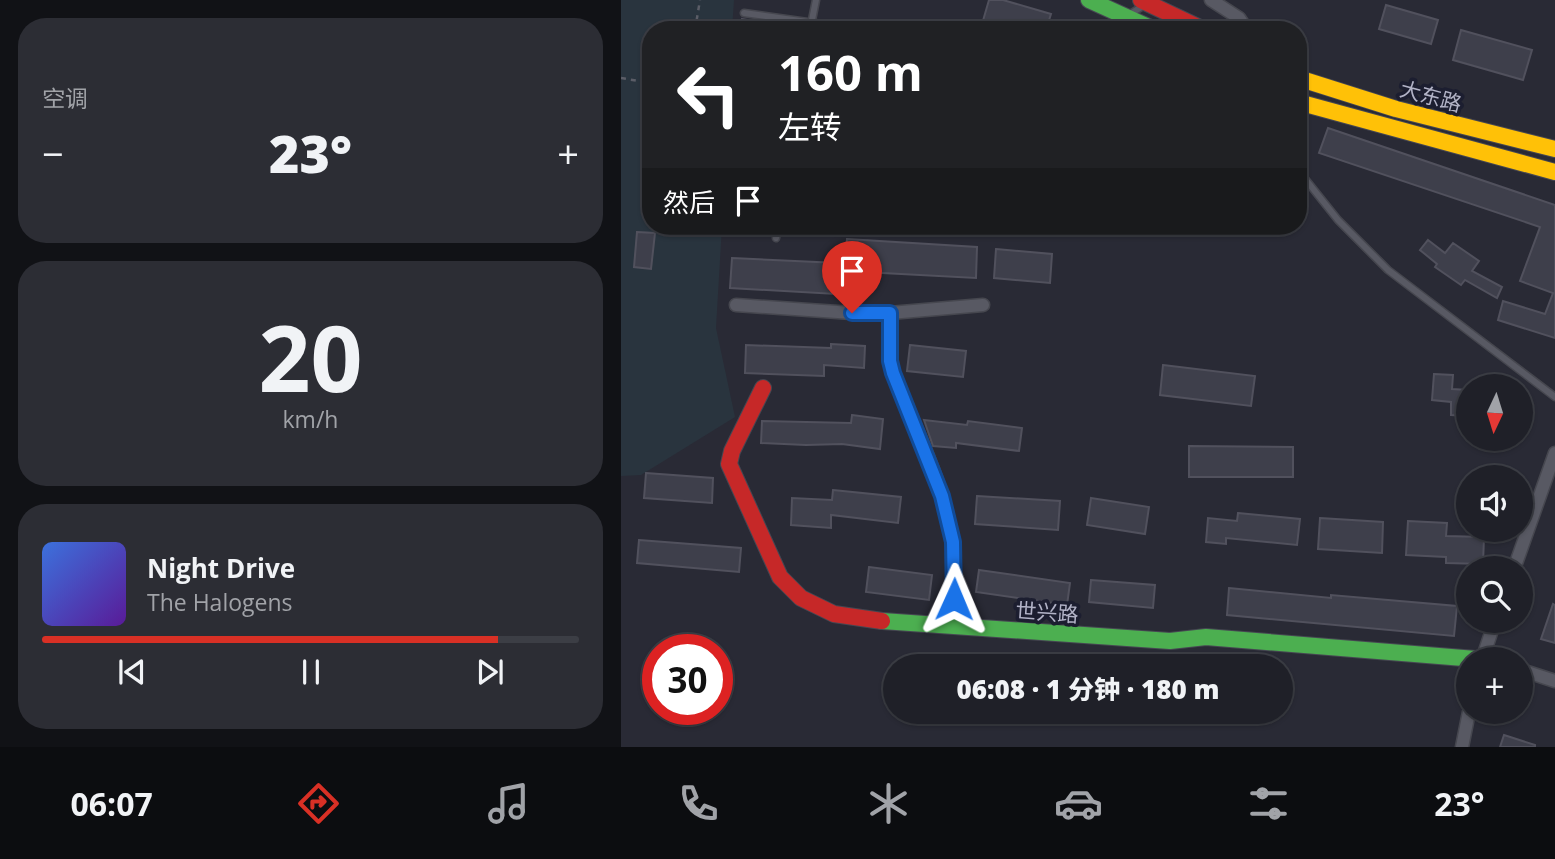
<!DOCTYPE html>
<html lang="zh">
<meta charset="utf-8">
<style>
:root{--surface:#1f2028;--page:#2c2d34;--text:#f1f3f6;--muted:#a1a3a8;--line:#3c3e45;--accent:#d93025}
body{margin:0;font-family:"Open Sans","Noto Sans SC",sans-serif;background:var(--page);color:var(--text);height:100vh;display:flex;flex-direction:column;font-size:26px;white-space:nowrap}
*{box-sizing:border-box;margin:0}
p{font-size:23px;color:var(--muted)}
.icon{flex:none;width:38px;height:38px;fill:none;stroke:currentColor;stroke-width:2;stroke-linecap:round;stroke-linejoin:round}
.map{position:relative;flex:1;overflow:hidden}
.sheet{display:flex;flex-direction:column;gap:18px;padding:18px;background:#111216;width:621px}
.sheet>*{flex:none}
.banner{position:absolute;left:21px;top:21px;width:665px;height:214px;border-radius:28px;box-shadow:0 2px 5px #0004,0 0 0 2px var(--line);background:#202124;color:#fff;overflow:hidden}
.needle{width:46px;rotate:184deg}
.controls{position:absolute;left:835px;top:374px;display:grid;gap:14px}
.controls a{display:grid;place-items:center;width:77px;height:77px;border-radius:50%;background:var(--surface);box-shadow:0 2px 5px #0004,0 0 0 2px var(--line);font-size:35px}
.speed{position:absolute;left:21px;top:634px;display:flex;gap:14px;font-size:35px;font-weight:700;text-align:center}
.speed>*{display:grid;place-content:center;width:91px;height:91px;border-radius:50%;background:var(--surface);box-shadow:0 2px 5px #0004,0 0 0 2px var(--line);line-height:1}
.speed .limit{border:10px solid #d22;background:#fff;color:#111}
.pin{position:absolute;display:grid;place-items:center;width:60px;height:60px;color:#fff;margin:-72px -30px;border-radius:50% 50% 50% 0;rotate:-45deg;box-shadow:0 0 7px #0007}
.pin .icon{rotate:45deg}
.me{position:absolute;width:77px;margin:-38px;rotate:1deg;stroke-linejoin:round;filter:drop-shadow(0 0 5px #0008)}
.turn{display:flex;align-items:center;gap:24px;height:147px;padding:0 21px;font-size:32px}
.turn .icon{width:91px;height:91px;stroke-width:2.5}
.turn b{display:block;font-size:49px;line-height:60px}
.then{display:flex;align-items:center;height:66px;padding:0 21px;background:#0003;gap:14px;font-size:26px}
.big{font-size:52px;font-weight:800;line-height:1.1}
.sheet .widget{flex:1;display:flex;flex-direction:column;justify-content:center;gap:10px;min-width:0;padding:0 24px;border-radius:28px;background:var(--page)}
.sheet .dial{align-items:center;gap:0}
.dial b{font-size:91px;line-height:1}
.song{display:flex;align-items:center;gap:21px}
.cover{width:84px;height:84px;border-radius:10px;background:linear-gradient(135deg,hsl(220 70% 55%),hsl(270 70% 35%))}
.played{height:7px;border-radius:4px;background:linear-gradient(90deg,var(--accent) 85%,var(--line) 85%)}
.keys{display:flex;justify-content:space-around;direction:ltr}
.heat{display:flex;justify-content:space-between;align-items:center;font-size:38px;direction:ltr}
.trip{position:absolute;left:262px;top:654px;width:410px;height:70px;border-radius:35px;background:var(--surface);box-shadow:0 2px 5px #0004,0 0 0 2px var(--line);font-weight:800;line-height:70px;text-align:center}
.tabs{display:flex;height:112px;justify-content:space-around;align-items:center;background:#0c0d10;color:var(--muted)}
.tabs .icon{width:49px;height:49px}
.tabs .selected{color:var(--accent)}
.tabs b{font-size:32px;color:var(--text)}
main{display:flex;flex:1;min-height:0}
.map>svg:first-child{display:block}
.green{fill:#29343e}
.building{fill:#3e3f4b;stroke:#51515d;stroke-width:2}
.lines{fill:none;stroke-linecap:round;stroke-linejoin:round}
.lane-casing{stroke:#46474f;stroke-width:9}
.street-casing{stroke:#46474f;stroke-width:15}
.fast-casing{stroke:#464752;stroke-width:18}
.slow-casing{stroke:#464752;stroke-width:18}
.jam-casing{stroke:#464752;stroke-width:18}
.path{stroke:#5b5d67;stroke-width:2.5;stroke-dasharray:5 5;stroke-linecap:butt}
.lane{stroke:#585963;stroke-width:6}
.street{stroke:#585963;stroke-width:12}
.fast{stroke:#4caf50;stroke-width:16}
.slow{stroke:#ffc107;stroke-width:16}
.jam{stroke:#c62828;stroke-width:16}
.route-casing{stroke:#114b97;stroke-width:18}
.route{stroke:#1a73e8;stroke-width:12}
.labels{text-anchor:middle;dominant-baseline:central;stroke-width:7;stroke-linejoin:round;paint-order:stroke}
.street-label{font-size:21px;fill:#b2b3c7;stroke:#1c1e30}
</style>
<main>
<section class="sheet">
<div class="widget"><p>空调</p>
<div class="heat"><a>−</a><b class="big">23°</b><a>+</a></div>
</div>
<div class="widget dial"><b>20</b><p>km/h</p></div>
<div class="widget">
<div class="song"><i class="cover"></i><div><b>Night Drive</b><p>The Halogens</p></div></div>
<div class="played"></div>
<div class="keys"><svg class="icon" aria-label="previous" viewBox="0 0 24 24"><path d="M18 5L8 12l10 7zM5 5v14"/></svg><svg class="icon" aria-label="pause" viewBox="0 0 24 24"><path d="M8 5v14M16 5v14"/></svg><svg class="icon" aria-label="next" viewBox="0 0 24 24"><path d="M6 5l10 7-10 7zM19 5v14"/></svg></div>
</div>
</section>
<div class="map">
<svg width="934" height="747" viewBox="0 0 934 747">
<rect width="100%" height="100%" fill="#292a35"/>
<polygon class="green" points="0,0 113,0 111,30 30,30 30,226 101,226 95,328 114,417 20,475 0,476"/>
<g class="building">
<polygon points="368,0 382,0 430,14 425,30 379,30 361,24"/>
<polygon points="765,5 817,20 810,44 758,29"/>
<polygon points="121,19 150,24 150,30 119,30"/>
<polygon points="840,30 911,50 902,80 832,60"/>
<polygon points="707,128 934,205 934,338 877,320 882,301 924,314 932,293 899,281 919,227 698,153"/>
<polygon points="16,232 34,233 30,269 13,267"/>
<polygon points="226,239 356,247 355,278 224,271"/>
<polygon points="807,240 824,253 832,243 858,261 851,271 881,287 876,298 844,280 840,285 814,267 816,264 799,250"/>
<polygon points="375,249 431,254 429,283 373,278"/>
<polygon points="111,258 217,263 215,294 109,288"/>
<polygon points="210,344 244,346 243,368 203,365 203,376 124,373 125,345 210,348"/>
<polygon points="289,345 345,351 342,377 286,371"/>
<polygon points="542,365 634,376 630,406 539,395"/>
<polygon points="813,374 832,375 831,389 847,390 847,416 830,415 830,402 811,400"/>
<polygon points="231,415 262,419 259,449 221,444 185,445 140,443 141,421 230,423"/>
<polygon points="303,420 346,425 347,421 401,428 398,451 335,443 335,448 312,446"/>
<polygon points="568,446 672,447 672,477 568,477"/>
<polygon points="25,473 92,478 91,503 23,498"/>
<polygon points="212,490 280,497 277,523 210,515 210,528 170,525 171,498 211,500"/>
<polygon points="356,496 439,501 437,530 354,524"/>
<polygon points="470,498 528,507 524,534 466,525"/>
<polygon points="617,513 679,519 676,545 605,538 605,544 585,542 587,518 616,521"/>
<polygon points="699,518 762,522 761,553 697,549"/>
<polygon points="787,521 826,523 825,536 863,537 862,564 825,563 825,557 785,555"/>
<polygon points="18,540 120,548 118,572 16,563"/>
<polygon points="248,567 311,575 308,600 245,592"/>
<polygon points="358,570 449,583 446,605 355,592"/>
<polygon points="470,580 534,585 532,608 468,602"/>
<polygon points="608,588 710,598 710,595 836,606 833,636 606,615"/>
<polygon points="932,604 934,605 934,643 920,639"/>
<polygon points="883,735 914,745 914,747 879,747"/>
</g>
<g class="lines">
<defs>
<g id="lane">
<polyline points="123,13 243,30"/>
<polyline points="189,30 195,0"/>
<polyline points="484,30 525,4"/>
<polyline points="677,170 717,220 767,270 934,397"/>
<polyline points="155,238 157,226"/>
</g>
<g id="street">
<polyline points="590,0 618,18 626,30"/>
<polyline points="115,305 231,313 269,313 362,305"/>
<path d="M269 313V361L272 373C293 425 326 490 332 545 335 572 333 599 332 626"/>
<polyline points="893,569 934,453"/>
<polyline points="861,660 874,621"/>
<polyline points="900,670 934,681"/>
<polyline points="841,747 848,712"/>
</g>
<g id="fast">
<polyline points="468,0 534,30"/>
<polyline points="261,621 549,641 585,637 867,660"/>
</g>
<g id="slow">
<polyline points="677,78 775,109 934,149"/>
<polyline points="677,102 934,172"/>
</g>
<g id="jam">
<polyline points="520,0 583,30"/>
<polyline points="142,388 111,451 108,464 159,577 180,598 213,614 261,621"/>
</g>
</defs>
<use href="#lane" class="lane-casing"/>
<use href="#street" class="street-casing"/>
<use href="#fast" class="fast-casing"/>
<use href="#slow" class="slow-casing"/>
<use href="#jam" class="jam-casing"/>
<g class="path">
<polyline points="74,30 79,0"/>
<polyline points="0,78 30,83"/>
</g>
<use href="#lane" class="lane"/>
<use href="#street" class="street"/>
<use href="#fast" class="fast"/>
<use href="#slow" class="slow"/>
<use href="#jam" class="jam"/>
</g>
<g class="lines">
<defs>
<polyline id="route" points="231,313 269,313 269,361 272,373 321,496 332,542 333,599"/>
</defs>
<use href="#route" class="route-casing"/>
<use href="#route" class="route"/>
</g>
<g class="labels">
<g class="street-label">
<text transform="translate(810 96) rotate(15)">大东路</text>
<text transform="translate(426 612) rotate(4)">世兴路</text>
</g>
</g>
</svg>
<div class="controls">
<a><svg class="needle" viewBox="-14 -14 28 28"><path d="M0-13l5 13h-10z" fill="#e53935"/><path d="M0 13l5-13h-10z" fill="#a1a3a8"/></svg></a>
<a><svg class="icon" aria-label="sound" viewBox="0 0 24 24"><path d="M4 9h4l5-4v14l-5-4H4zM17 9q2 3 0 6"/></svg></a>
<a><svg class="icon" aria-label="search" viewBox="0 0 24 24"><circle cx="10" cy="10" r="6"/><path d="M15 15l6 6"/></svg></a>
<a>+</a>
</div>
<div class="speed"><div class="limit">30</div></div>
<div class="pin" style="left:231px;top:313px;background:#d93025"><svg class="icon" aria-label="arrive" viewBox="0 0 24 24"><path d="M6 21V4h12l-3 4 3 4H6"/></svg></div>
<svg class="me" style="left:333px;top:599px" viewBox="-20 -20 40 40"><path d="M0-17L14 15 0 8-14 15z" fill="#1a73e8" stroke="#fff" stroke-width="4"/></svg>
<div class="trip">06:08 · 1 分钟 · 180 m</div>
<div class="banner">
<div class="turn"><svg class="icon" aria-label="left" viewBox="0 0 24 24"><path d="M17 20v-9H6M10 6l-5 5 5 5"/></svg><div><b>160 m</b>左转</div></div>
<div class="then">然后<svg class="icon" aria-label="arrive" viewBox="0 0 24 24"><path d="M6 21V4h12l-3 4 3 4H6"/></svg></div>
</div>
</div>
</main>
<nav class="tabs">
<b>06:07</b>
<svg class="icon selected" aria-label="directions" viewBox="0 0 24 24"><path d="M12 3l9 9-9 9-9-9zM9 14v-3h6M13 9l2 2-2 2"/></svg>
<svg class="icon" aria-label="music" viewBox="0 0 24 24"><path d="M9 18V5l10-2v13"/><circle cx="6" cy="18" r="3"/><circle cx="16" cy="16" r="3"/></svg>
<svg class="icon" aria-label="phone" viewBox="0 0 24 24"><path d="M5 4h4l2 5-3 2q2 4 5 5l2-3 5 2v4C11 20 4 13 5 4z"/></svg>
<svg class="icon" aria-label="climate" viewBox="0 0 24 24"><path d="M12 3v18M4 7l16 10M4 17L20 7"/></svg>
<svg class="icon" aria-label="car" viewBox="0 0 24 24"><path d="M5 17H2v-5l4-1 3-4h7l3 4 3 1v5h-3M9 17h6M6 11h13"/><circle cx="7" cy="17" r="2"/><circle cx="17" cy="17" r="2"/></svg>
<svg class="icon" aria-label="filters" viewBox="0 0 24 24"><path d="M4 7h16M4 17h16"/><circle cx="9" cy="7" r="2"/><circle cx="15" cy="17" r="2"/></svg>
<b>23°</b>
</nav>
